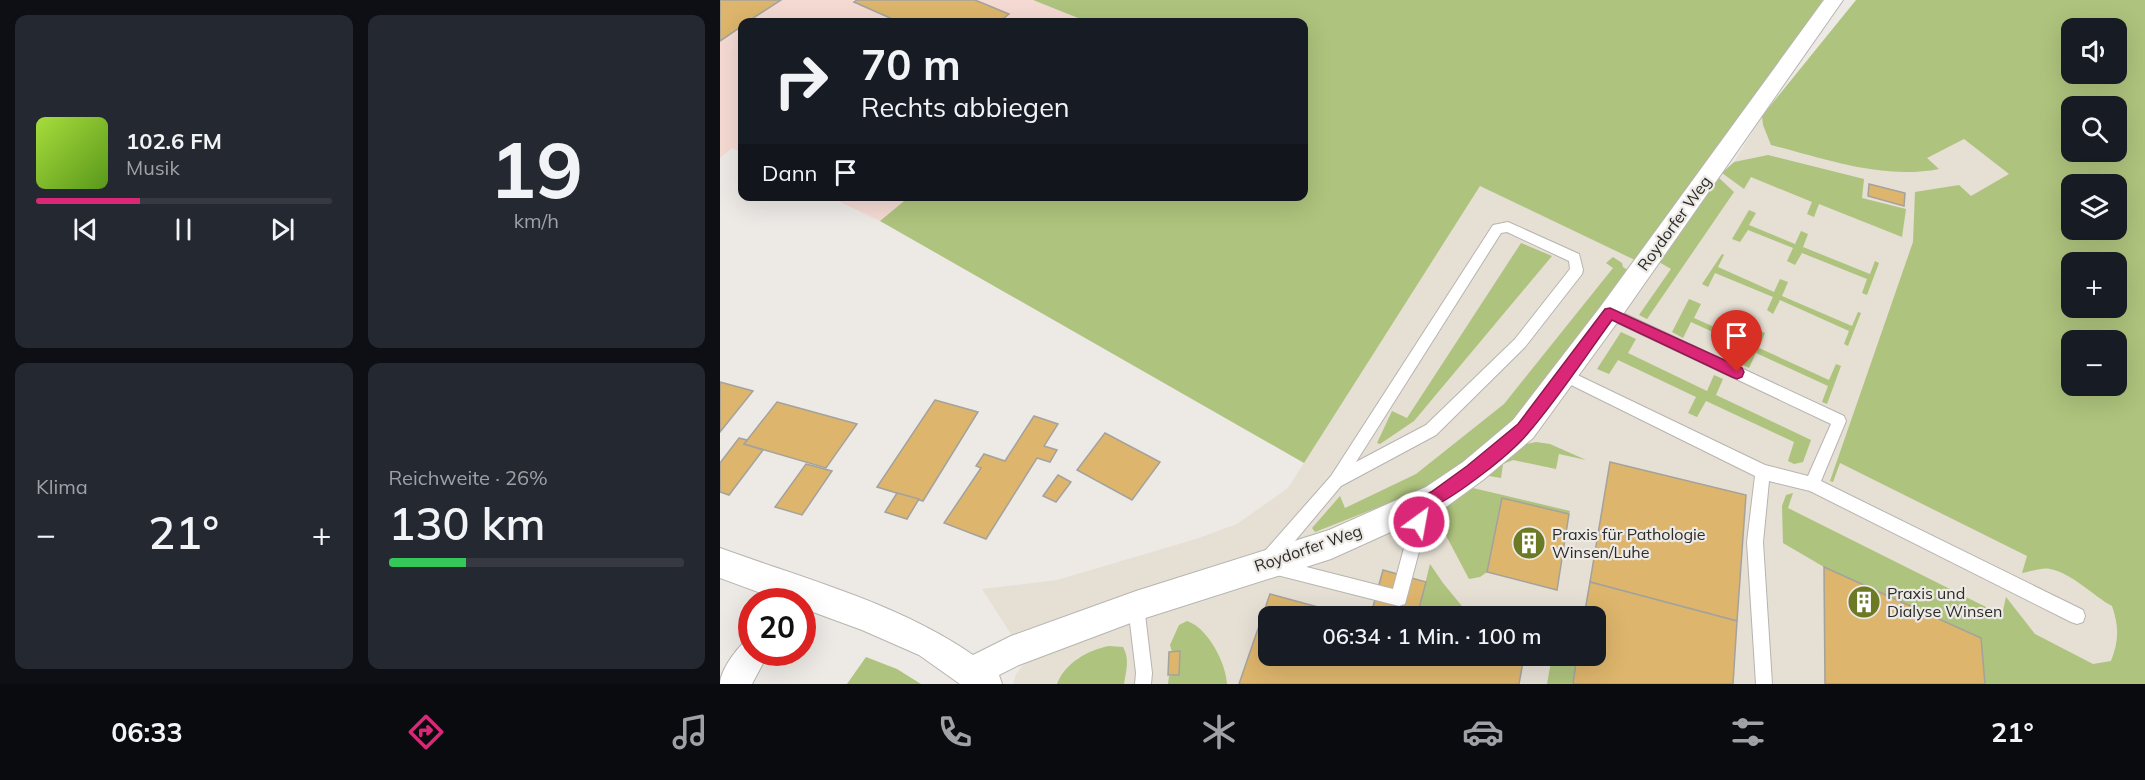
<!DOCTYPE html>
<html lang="de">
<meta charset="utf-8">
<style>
:root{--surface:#171b24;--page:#242831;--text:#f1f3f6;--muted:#9ea1a6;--line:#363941;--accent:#db2777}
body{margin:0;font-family:Mulish,sans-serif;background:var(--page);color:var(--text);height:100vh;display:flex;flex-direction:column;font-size:22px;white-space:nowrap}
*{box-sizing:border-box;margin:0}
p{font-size:20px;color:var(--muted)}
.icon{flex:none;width:33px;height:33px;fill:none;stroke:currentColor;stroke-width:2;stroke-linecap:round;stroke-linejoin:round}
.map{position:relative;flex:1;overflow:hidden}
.side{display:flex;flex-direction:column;gap:15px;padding:15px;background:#0d0f14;width:720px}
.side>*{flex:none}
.hud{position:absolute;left:18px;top:18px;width:570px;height:183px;border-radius:12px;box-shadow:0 6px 24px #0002;background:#171b24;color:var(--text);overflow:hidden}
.fabs{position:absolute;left:1341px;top:18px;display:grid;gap:12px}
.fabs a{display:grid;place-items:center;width:66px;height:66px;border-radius:12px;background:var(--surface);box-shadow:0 6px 24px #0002;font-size:30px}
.speed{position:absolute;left:18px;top:588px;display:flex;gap:12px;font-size:30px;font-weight:700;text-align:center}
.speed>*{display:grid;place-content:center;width:78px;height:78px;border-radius:50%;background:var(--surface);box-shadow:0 6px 24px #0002;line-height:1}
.speed .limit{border:9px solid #d22;background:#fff;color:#111}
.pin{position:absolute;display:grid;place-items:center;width:51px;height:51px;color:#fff;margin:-62px -26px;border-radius:50% 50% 50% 0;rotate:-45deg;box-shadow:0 0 6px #0007}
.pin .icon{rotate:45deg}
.me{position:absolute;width:66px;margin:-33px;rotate:32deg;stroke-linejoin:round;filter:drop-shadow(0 0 4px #0008)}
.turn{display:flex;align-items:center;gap:21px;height:126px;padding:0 24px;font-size:27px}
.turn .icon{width:78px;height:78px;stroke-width:2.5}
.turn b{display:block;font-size:42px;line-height:51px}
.then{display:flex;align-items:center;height:57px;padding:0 24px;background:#0003;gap:12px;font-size:22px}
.big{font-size:45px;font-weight:600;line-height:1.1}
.side .card{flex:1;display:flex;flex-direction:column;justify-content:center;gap:9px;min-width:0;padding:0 21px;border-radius:12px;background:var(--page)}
.side .dial{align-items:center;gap:0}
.dial b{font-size:78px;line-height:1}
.song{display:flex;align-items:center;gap:18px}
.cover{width:72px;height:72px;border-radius:9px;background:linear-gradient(135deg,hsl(80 70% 55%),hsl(90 70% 35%))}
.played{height:6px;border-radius:3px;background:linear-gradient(90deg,var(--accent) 35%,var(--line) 35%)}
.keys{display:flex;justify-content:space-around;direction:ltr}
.heat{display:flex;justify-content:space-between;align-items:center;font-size:33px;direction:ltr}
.charge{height:9px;border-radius:4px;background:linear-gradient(90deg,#34c759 26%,var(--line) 0)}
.side .tiles{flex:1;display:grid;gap:15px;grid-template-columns:repeat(2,1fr)}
.trip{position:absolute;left:538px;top:606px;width:348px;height:60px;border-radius:12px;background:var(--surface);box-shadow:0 6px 24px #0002;font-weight:600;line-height:60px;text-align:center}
.tab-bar{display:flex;height:96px;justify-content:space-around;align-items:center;background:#090b0e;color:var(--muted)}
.tab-bar .icon{width:42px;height:42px}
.tab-bar .on{color:var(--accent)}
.tab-bar b{font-size:27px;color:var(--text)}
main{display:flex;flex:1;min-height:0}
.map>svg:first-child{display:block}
.industrial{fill:#f4dad3}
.built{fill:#e5dfd4;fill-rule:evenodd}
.green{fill:#aec37d;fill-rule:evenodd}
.building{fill:#ddb56c;stroke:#a4a29d;stroke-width:1.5}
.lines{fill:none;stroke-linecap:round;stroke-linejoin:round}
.service-casing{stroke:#b7b4b0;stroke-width:2}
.minor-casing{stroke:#b7b4b0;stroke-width:2}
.service{fill:#fff;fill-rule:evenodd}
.minor{fill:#fff;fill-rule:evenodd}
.route{fill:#db2777;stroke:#8e194d;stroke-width:1.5}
.labels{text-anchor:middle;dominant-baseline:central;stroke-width:4.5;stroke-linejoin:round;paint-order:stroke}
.street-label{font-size:16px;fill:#2b2b29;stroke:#edeae6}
.poi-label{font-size:16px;fill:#2b2b29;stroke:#edeae6;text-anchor:start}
</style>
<main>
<section class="side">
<div class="tiles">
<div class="card">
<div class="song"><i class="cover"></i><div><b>102.6 FM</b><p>Musik</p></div></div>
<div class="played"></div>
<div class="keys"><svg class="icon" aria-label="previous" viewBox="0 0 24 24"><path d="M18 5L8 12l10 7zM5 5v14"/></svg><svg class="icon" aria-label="pause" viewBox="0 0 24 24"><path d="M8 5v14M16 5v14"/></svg><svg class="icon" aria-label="next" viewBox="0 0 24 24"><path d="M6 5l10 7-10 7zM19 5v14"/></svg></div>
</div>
<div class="card dial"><b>19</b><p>km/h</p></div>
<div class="card"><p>Klima</p>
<div class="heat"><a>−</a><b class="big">21°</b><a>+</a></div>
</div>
<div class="card"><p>Reichweite · 26%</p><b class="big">130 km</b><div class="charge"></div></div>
</div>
</section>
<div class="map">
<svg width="1425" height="684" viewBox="0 0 1425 684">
<rect width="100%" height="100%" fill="#edeae6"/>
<g class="industrial">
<polygon points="0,0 313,0 368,22 22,22 22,153 12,148 0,158"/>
<polygon points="110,197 189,197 160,221"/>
</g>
<path class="built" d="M1122 20 1352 184V230L1268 281 1399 534 1420 684H293L296 674 304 664 291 634 262 589 337 580 476 539 517 524 568 488 760 186 934 269 999 178 1014 162 1042 116ZM549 616H876V656H549Z"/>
<g class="green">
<polygon points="313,0 1103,0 919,262 760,186 584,463 160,221 189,197 584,196 584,22 368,22"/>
<path d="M1136 0H1425V684H1265L1261 638 1104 567 1063 543 1062 506 1066 495 1073 493 1068 508 1282 615 1286 597 1315 634 1373 664 1391 661C1399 641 1399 626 1392 606 1372 595 1352 573 1330 569 1322 567 1310 572 1302 573L1307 556 1120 463 1113 482 1110 481 1193 242 1195 192 1239 185 1251 196 1289 174 1244 139 1207 158 1219 169C1163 180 1105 159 1051 145L1043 125 1042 116ZM1352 28H1396V74H1352ZM1352 106H1396V152H1352ZM1352 184H1396V230H1352ZM1352 262H1396V308H1352ZM1352 340H1396V386H1352Z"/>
<polygon points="1048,155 1144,179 1142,198 1186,209 1182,237 1099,204 1094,217 1087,214 1092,202 1031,177 1024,189 1002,173 1014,162"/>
<polygon points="999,178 1014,192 927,319 919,315 951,269 939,262"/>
<polygon points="1029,210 1036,213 1029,225 1075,244 1081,231 1088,234 1083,247 1150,274 1155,261 1159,263 1147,295 1142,293 1147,279 1082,253 1075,265 1067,261 1073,248 1028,230 1020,242 1012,239"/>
<polygon points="801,243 832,256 694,421 660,444 657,443 672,411 687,418"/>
<polygon points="1002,254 1004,255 998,267 1054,292 1060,279 1068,282 1062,296 1132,326 1138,312 1141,313 1128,346 1124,344 1129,331 1060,300 1053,314 1047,310 1053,297 995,273 988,287 982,284"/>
<polygon points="893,257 902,263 903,267 909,271 807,407 749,462 705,489 595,532 592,528 620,496 625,508 696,474 784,404 893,268 886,263"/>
<polygon points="969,299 981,304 974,318 1030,343 1036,329 1045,333 1039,348 1109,380 1116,364 1121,366 1107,404 1102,402 1108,386 1036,353 1029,368 1023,365 1030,349 971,322 963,338 952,332"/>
<polygon points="901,332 916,339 908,353 987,391 994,375 1003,379 996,395 1091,440 1083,462 1074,464 1068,461 1074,442 986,401 977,417 968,413 976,397 898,360 889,374 877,369"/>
<polygon points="816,442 830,444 866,460 839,454 836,469 793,460 783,464 781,478 769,476 801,445"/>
<polygon points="753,488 850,511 849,514 782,498 767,572 760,577 749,579 712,509"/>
<polygon points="710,564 723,583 750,616 697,616"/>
<path d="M467 621C488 628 506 663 507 684H448L449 676 459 674 460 651 452 652 450 645 459 625Z"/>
<path d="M389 646 403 647C410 659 406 671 404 684H337C345 663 368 650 389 646Z"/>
<polygon points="832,656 857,656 853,684 827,684"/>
<polygon points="146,657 177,669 201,684 127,684"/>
</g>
<g class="building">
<polygon points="0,0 61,0 27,22 22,22 22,26 0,41"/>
<polygon points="137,0 255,0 289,14 279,22 179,22 134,2"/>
<polygon points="1149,184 1185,193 1184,206 1148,196"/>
<polygon points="0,382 33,391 0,432"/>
<polygon points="215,400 258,412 203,501 157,487"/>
<polygon points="57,402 137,424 106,468 24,444"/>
<polygon points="314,416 338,424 324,446 337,450 330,462 317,458 266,539 224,523 261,468 256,466 264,454 285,461"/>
<polygon points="385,433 440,462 412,500 357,470"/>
<polygon points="19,438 27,440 24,444 43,450 9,495 0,492 0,463"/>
<polygon points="890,462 1026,495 1017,621 870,582"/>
<polygon points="86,464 112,471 82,515 55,507"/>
<polygon points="338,475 351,482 336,502 323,496"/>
<polygon points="177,493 199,499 187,519 165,512"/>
<polygon points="782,498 849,514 837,590 767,572"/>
<polygon points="1104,567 1261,638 1265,684 1105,684"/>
<polygon points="663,570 706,582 697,616 661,616 651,614"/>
<polygon points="870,582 1017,621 1013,684 853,684 857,656 876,656 876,616 864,616"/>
<polygon points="550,594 631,616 549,616 549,656 778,656 803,662 799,684 519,684"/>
<polygon points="460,651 459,675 448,675 449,652"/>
</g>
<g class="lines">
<defs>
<g id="service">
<path d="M788 222 859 254 863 270 862 274 805 347 716 435 621 486 559 560 673 589 696 503 699 498 704 496 709 498 712 503 685 604 679 606 549 573 548 565 544 564 542 558 544 552 611 476 773 225ZM787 232 849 261 850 269 795 339 706 425 636 462 781 233Z"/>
<polygon points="890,307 1124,416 1126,421 1101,481 1363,610 1365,616 1363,622 1357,624 1351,622 1090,491 1049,481 1043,542 1052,684 1036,684 1027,542 1035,476 837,378 835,374 837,370 842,368 847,370 1045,465 1088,476 1111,424 885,317 883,313 885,309"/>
<polygon points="416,598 422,600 424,606 432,673 431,684 415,684 416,673 408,606 410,600"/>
</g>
<g id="minor">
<path d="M1104 0H1123L899 320 813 438 763 480 726 507 611 559 416 621 299 665 279 675 282 684H240L199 655 142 630 82 608V602H65L0 578V548C85 579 178 603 253 655L291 636 416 591 609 530 706 487 743 462 793 420 881 306Z"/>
<path d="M32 637V652H49L32 684H0C0 670 20 642 32 637Z"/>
</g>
</defs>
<use href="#service" class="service-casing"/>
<use href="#minor" class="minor-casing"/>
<use href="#service" class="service"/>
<use href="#minor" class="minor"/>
</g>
<path class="route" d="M890 308 1022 368 1024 372 1022 377 1017 379 1012 377 892 320C865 357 839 397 809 432 791 454 737 496 710 508L704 527 699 529 694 527 691 522 699 498 711 492 747 466 798 424 885 309Z"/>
<defs>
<symbol id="building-disc" viewBox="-11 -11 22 22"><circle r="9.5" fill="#6c7925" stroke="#edeae6"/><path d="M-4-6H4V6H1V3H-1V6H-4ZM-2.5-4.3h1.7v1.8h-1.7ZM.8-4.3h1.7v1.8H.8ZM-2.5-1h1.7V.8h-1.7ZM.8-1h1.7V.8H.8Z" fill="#fff"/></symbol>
</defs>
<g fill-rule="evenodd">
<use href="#building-disc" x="790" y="524" width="38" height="38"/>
<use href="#building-disc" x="1125" y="583" width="38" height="38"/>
</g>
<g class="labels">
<g class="street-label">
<text transform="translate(954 223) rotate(-54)">Roydorfer Weg</text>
<text transform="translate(588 548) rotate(-19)">Roydorfer Weg</text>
</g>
<g class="poi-label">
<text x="832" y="534">Praxis für Pathologie<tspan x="832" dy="18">Winsen/Luhe</tspan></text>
<text x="1167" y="593">Praxis und<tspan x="1167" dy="18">Dialyse Winsen</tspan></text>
</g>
</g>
</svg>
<div class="fabs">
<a><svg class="icon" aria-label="sound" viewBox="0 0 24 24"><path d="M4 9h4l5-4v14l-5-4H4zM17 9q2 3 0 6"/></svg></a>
<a><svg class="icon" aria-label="search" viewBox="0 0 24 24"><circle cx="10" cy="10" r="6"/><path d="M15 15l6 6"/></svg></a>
<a><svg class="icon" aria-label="layers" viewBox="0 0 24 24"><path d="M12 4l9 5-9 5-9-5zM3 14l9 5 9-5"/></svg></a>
<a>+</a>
<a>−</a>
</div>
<div class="speed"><div class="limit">20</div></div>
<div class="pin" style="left:1017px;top:372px;background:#d93025"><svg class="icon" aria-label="arrive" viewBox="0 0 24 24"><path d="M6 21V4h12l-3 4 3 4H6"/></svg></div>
<svg class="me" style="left:699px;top:522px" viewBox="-20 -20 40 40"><circle r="17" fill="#db2777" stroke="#fff" stroke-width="3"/><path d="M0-11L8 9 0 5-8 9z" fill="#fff"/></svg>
<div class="trip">06:34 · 1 Min. · 100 m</div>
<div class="hud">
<div class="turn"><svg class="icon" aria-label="right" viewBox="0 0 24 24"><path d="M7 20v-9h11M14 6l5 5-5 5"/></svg><div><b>70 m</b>Rechts abbiegen</div></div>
<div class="then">Dann<svg class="icon" aria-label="arrive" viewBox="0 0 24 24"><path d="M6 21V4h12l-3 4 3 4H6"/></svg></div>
</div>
</div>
</main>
<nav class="tab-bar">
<b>06:33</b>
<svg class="icon on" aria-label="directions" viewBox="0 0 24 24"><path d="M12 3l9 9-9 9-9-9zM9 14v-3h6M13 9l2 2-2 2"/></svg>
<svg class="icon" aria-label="music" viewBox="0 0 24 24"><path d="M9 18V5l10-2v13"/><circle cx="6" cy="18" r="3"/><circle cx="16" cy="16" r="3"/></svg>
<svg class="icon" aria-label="phone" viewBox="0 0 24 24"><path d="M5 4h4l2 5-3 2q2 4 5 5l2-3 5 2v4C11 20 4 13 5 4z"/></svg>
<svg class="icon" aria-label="climate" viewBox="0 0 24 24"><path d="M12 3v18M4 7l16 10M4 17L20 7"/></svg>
<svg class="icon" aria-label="car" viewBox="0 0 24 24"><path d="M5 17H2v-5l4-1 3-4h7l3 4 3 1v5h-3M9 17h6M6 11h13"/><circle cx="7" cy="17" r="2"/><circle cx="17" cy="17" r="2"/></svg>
<svg class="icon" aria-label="filters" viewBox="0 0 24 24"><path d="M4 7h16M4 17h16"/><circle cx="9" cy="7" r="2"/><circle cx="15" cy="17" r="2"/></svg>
<b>21°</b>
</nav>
